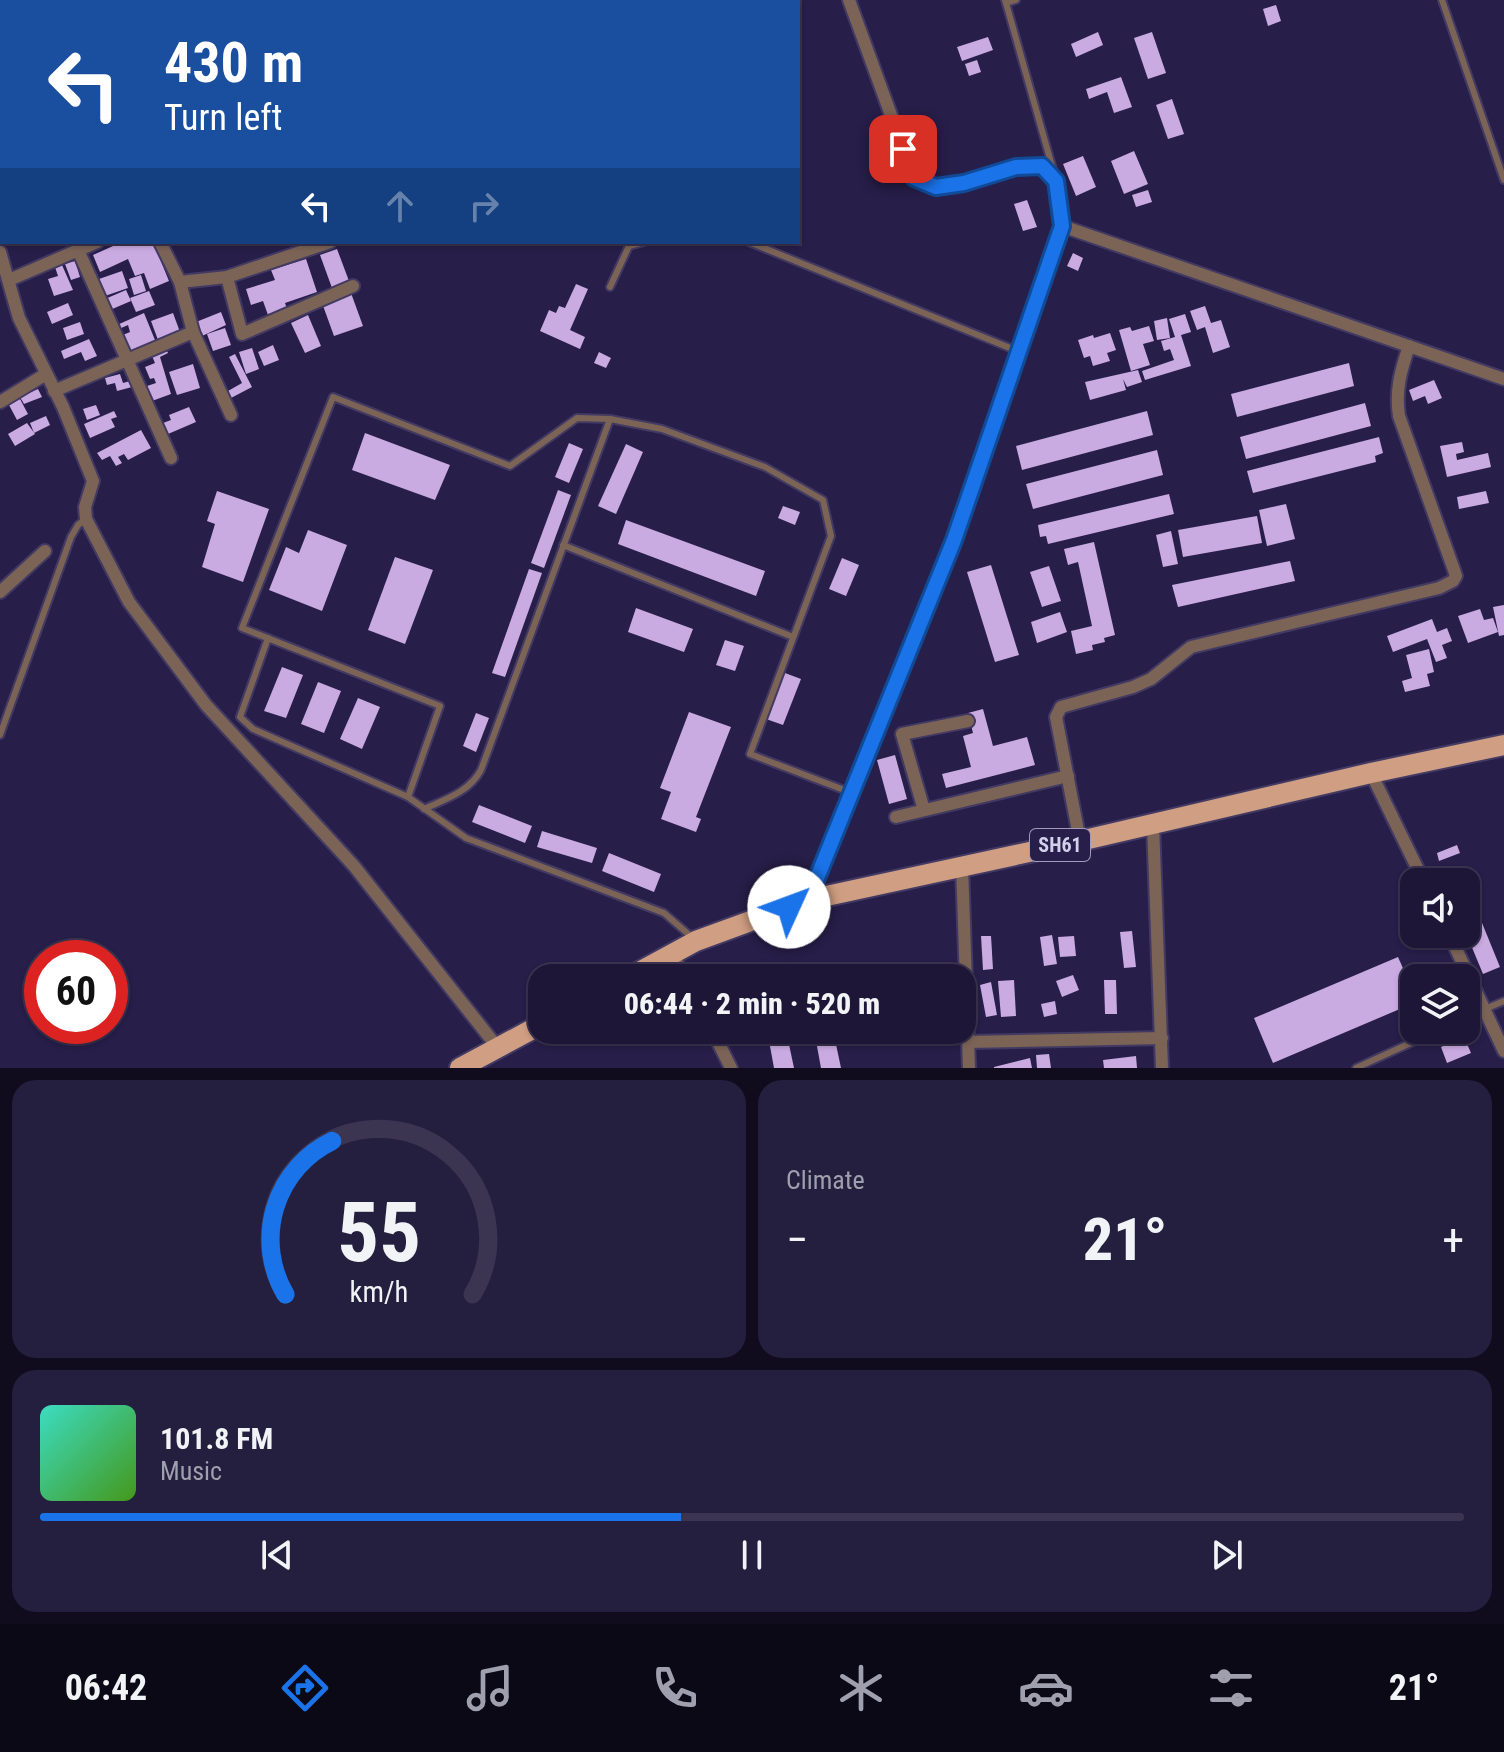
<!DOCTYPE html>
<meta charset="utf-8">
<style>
:root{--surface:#1d1637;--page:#251f3f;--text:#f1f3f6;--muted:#a09fad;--line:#3b3552;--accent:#1a73e8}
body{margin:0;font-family:"Roboto Condensed",sans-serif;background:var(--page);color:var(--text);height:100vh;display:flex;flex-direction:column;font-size:30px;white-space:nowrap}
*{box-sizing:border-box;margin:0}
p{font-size:26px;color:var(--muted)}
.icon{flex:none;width:44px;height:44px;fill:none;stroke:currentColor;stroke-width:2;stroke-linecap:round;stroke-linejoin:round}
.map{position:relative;height:1068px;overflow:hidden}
.sheet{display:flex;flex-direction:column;gap:12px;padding:12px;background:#100c1e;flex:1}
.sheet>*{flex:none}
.guide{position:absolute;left:0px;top:0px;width:800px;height:244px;box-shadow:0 2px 6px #0004,0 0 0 2px var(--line);background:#1a4fa0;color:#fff;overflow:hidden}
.fabs{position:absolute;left:1400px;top:868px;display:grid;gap:16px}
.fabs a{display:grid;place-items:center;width:80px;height:80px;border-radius:16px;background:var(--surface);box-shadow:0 2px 6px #0004,0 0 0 2px var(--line);font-size:40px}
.speed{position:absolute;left:24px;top:940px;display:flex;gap:16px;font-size:40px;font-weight:700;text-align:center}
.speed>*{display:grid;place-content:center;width:104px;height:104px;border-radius:50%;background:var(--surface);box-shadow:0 2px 6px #0004,0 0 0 2px var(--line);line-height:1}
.speed .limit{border:12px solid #d22;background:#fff;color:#111}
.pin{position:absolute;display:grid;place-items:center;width:68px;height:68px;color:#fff;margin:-34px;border-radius:16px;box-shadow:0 4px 12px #0006}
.me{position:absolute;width:88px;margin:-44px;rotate:47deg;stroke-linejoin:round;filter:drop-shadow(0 0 6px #0008)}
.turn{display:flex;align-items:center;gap:28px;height:168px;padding:0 32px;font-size:36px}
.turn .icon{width:104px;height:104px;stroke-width:2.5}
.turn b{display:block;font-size:56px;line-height:68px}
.lanes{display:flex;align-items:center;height:76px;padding:0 32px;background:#0003;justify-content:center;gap:40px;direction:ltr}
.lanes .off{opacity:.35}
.big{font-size:60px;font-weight:800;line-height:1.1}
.sheet .tile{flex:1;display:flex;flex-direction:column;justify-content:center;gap:12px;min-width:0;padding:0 28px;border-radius:24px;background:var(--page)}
.sheet .dial{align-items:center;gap:0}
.dial svg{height:208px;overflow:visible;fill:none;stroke:var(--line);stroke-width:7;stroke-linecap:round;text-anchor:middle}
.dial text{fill:var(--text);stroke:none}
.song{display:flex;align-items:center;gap:24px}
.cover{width:96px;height:96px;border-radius:12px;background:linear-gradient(135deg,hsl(170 70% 55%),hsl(100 70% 35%))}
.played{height:8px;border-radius:4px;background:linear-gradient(90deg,var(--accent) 45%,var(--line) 45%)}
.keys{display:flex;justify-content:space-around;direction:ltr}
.heat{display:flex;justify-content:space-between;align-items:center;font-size:44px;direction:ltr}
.sheet .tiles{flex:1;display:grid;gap:12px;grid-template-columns:1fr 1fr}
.tile:last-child{grid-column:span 2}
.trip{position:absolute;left:528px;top:964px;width:448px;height:80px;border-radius:24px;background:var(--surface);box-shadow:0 2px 6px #0004,0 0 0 2px var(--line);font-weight:800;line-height:80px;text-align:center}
.dock{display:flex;height:128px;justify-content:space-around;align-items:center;background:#0c0916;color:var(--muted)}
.dock .icon{width:56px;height:56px}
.dock .current{color:var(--accent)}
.dock b{font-size:36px;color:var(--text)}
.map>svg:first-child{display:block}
.building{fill:#c9aae1}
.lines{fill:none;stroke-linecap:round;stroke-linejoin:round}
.service-casing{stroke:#423a63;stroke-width:10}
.minor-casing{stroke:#423a63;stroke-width:16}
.primary-casing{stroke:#423a63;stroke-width:24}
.service{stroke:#7b6355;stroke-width:6}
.minor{stroke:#7b6355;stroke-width:12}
.primary{stroke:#d09e82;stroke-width:20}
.route-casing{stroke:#114b97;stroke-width:20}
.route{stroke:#1a73e8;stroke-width:14}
.labels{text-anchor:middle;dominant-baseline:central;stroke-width:8;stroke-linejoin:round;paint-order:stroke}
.shield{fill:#271e49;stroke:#9f9bba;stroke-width:2}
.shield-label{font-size:20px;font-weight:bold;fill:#d2d0eb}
</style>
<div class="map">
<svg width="1504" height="1068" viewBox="0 0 1504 1068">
<rect width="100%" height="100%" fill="#271e49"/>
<g class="building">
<polygon points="1276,5 1281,21 1268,26 1263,9"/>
<polygon points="1098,32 1103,45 1076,57 1071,44"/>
<polygon points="1152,32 1166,73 1148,79 1134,38"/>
<polygon points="988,37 993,50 962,61 957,47"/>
<polygon points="977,60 981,72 969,76 965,64"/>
<polygon points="1121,77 1132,107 1114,113 1107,92 1089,99 1086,89"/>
<polygon points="1172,99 1184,134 1168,139 1156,105"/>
<polygon points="1134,151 1148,184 1124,194 1111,161"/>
<polygon points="1083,156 1096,187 1076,196 1063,164"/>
<polygon points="1148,190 1152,202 1136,207 1132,195"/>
<polygon points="1027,200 1037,227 1023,231 1014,204"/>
<polygon points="122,242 153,242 169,281 150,289 144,273 135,276 128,259 100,272 93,255"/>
<polygon points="337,249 349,281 332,288 320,255"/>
<polygon points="1073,253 1083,258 1078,271 1067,266"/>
<polygon points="306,259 317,292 285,303 287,309 268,315 263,301 251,305 246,289 275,280 271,270"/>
<polygon points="75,261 80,277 71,280 65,264"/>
<polygon points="62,265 73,290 54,296 48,279 58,276 55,267"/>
<polygon points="122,271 128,288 105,296 99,279"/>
<polygon points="141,275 146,291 134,295 129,279"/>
<polygon points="576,284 588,289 570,330 585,337 580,349 540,331 549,310 556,313 559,306 565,308"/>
<polygon points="126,290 131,301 110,310 105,299"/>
<polygon points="149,291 155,305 136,312 130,298"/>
<polygon points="351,293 363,326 334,336 322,303"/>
<polygon points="68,303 73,315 52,324 47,312"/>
<polygon points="1205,306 1211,323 1221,320 1230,347 1213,353 1205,327 1197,330 1190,311"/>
<polygon points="221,312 226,325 202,336 196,322"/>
<polygon points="144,313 157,345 127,358 118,337 130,332 128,325 119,329 117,325"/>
<polygon points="173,313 180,332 158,340 151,321"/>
<polygon points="1185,314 1191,332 1181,335 1191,366 1145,380 1142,371 1174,360 1170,349 1164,351 1161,341 1175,337 1169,319"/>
<polygon points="308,315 321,346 305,353 291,323"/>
<polygon points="1167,318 1170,338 1157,340 1154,321"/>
<polygon points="80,322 84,334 67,340 63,328"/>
<polygon points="1149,326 1154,341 1143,344 1150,365 1131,371 1119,330 1130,327 1132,331"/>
<polygon points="225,328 231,345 213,351 207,334"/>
<polygon points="1110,333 1116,350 1107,353 1110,361 1093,366 1090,356 1084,358 1078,340 1093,335 1094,338"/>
<polygon points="89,339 97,356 85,361 81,352 64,359 61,351"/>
<polygon points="273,345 279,360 264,366 258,352"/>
<polygon points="252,348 259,369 246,374 239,352"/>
<polygon points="166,349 168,353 160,357 171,394 152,401 147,386 156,383 154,378 150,379 145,367 155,363 152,356"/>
<polygon points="599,352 611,358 606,368 594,363"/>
<polygon points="235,354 252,387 231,398 228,391 242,383 229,357"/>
<polygon points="1349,363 1354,386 1237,417 1231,394"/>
<polygon points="193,364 200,388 177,395 169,372"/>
<polygon points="1138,370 1142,382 1127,387 1123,379 1126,390 1090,400 1085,382"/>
<polygon points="120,374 123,383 130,381 132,387 117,391 115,383 107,385 105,378"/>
<polygon points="1434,380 1442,398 1428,404 1425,396 1413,401 1409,390"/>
<polygon points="38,389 42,397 24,404 20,397"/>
<polygon points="20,399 28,414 17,420 9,405"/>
<polygon points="1365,403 1371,426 1246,459 1240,437"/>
<polygon points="96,405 100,415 87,420 83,409"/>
<polygon points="189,407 196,422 168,434 163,423 171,420 169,415"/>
<polygon points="114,411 117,417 111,419 115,427 90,438 84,424"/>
<polygon points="1147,411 1153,435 1022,470 1016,446"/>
<polygon points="46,416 50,425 34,433 30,423"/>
<polygon points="27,423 35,434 15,446 8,434"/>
<polygon points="141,430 151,448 128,460 124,454 118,457 122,463 116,466 110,456 102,460 97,453"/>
<polygon points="365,433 450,465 435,500 352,470"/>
<polygon points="1379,437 1383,453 1375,456 1376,462 1253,493 1247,471"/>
<polygon points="1462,442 1464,452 1456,454 1457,460 1488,453 1491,467 1447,477 1440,446"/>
<polygon points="569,443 583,449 569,483 555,477"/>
<polygon points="626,444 643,452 616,514 598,506"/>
<polygon points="1157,450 1163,475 1033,509 1026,484"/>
<polygon points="558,490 571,495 544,568 531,563"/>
<polygon points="217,491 269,509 243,582 202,567 215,524 207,521"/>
<polygon points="1486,491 1489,503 1459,509 1457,497"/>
<polygon points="1169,494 1174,514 1048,544 1046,536 1040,537 1038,525"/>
<polygon points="1286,504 1295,539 1267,546 1259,510"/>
<polygon points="783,506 800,512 795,525 778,518"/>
<polygon points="1257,516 1262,543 1183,557 1178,530"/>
<polygon points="626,520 765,571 756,596 618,544"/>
<polygon points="308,530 347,545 322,611 269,590 286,547 299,553"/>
<polygon points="1171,531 1178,564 1163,567 1156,535"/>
<polygon points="1094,542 1115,635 1104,638 1105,642 1092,645 1093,650 1076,654 1071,631 1092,626 1078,562 1068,565 1064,549"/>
<polygon points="395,557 433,570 405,644 368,630"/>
<polygon points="842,558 859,565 846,596 829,589"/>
<polygon points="1290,561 1295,581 1178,607 1172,585"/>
<polygon points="991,565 1019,655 995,662 967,572"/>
<polygon points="1049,566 1061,601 1042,607 1030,572"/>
<polygon points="529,569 542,573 505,677 492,673"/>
<polygon points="1504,605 1504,635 1499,636 1493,607"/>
<polygon points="636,608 693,629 684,652 628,632"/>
<polygon points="1480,609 1484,620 1493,618 1498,632 1468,643 1458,616"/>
<polygon points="1060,612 1067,632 1037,643 1031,622"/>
<polygon points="1432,619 1437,632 1447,628 1452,641 1442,645 1447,658 1436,662 1427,639 1393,652 1387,636"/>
<polygon points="725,640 744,646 735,671 716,665"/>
<polygon points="1429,649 1434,672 1427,674 1430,686 1405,692 1402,681 1412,678 1406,655"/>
<polygon points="282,667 303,675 286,718 264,711"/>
<polygon points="785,673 801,679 783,725 766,719"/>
<polygon points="318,682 341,691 324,733 301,724"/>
<polygon points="358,698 380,707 362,749 340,739"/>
<polygon points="983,709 993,746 1027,737 1035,765 946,788 942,774 971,767 963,736 973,733 968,713"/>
<polygon points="689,712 731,727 696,817 701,819 696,832 661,819 671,792 660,788"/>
<polygon points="476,713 489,718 476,752 463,746"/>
<polygon points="895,755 907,799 889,804 877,760"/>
<polygon points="479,805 532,826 525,843 472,822"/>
<polygon points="542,831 597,848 592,863 537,847"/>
<polygon points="1457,845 1460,853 1439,861 1437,853"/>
<polygon points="609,853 661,874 654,892 602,871"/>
<polygon points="1480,918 1500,967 1483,974 1466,933 1466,923"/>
<polygon points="1132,931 1136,967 1124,968 1120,932"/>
<polygon points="1052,935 1057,964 1044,966 1040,937"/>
<polygon points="981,936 991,936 993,969 983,970"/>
<polygon points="1074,936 1076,956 1060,957 1058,937"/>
<polygon points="1398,957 1414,993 1414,1003 1273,1063 1254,1018"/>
<polygon points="1073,975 1079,990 1062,997 1056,981"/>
<polygon points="1014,980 1016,1016 1001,1017 998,981"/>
<polygon points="1104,980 1116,980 1117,1014 1105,1014"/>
<polygon points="991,982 997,1015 986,1017 980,985"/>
<polygon points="1055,1001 1057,1014 1044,1017 1041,1004"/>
<polygon points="767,1030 786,1030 794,1068 774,1068"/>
<polygon points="814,1030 833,1030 841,1068 821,1068"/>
<polygon points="1464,1037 1471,1053 1447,1063 1441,1047"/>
<polygon points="1049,1054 1051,1068 1037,1068 1036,1055"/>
<polygon points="1136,1056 1137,1068 1104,1068 1103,1060"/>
<polygon points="1030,1058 1032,1068 994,1068 994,1067"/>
</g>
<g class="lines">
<defs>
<g id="service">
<polyline points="1005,0 1006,3 1016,0"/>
<polyline points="1442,0 1504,180"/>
<polyline points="1006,3 1054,173"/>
<polyline points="749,242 1020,352"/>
<polyline points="610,287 629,246 644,242"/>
<polyline points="563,545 793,637"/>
<polyline points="268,638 240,717 253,729 408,797 466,838 664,913 694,939"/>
<polyline points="0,735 71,537 78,525 86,519"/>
<polyline points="408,797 440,706 242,628 333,397 510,466 577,418 610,419 662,429 765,467 823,500 831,536 750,754 852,793"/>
<path d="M424 809C446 799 469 792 481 770L610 419"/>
<polyline points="810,896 954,540 1062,226"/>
<polyline points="1466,1017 1504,1001"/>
<polyline points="1356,1068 1439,1030"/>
</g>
<g id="minor">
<polyline points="849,0 914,178 936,187 964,183 1016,167 1042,166 1056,181 1062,226 1504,379"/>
<polyline points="12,2 12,0"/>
<polyline points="0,14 2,13"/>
<polyline points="2,60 2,61"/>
<polyline points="0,149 2,147"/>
<polyline points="160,242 180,282 193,332 231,415"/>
<polyline points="78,250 171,458"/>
<polyline points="0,252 19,318 63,407 93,481 85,507 86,519 129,602 206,705 354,866 498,1048"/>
<polyline points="227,277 242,334 353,286"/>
<polyline points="9,280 97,242"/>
<polyline points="180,282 227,277 330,242"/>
<polyline points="54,391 193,332"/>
<polyline points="0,402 46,374"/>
<polyline points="0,592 45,551"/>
<polyline points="1371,773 1424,882"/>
<polyline points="924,810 902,734 968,721"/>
<polyline points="896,817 1068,776"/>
<polyline points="1153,824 1162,1068"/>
<path d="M1080 841 1056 717 1061 707 1133 687 1151 679 1191 647 1439 588 1453 581 1456 576 1454 570 1399 416C1395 390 1401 370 1409 346"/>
<polyline points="962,866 969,1068"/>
<polyline points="1449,934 1504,1051"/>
<polyline points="672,954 685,978"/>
<polyline points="712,1030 731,1068"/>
<polyline points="968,1042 1162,1038"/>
</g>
<g id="primary">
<polyline points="628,978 696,941 808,900 1080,841 1371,773 1504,745"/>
<polyline points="460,1068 542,1024"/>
</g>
</defs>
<use href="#service" class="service-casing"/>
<use href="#minor" class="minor-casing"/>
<use href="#primary" class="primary-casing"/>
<use href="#service" class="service"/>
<use href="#minor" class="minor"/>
<use href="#primary" class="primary"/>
</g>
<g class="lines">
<defs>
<polyline id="route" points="789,907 808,900 954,540 1062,226 1056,181 1042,166 1016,167 964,183 936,187 914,178 903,149"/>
</defs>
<use href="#route" class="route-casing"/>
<use href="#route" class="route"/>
</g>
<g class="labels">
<rect class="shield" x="1030" y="829" width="60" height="32" rx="6"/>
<g class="shield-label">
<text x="1060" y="845">SH61</text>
</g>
</g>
</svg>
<div class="fabs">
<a><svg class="icon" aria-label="sound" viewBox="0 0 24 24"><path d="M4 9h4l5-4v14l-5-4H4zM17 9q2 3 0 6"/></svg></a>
<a><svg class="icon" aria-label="layers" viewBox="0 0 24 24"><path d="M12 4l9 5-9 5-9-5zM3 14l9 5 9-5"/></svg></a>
</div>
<div class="speed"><div class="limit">60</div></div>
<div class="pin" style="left:903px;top:149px;background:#d93025"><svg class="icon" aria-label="arrive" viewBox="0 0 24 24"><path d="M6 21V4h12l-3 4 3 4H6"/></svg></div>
<svg class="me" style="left:789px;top:907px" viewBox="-20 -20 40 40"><circle r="19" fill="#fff"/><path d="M0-13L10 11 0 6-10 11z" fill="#1a73e8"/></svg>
<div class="trip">06:44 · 2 min · 520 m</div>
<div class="guide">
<div class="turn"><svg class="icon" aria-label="left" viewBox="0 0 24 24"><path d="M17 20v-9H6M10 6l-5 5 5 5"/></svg><div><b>430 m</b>Turn left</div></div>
<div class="lanes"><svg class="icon" aria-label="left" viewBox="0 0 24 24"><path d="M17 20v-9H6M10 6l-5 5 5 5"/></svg><svg class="icon off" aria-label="ahead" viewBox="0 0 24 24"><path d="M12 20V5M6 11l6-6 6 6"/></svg><svg class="icon off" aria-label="right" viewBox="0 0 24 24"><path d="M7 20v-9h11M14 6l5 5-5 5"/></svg></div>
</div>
</div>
<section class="sheet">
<div class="tiles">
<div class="tile dial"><svg viewBox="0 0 100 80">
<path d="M14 69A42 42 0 1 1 86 69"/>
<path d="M14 69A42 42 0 0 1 32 10" stroke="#1a73e8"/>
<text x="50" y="56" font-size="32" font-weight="700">55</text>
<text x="50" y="72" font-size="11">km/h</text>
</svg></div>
<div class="tile"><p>Climate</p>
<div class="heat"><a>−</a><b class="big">21°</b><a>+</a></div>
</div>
<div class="tile">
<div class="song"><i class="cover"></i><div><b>101.8 FM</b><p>Music</p></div></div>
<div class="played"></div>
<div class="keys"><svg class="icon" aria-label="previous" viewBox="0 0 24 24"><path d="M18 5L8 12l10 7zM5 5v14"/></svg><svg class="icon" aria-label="pause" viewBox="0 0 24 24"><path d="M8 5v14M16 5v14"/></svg><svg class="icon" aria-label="next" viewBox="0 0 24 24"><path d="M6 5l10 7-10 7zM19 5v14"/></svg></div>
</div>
</div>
</section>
<nav class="dock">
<b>06:42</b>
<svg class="icon current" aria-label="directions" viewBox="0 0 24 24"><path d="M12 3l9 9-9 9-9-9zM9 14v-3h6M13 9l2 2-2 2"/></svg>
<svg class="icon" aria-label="music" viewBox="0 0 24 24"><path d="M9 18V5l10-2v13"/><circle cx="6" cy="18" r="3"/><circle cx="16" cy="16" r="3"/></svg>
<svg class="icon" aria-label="phone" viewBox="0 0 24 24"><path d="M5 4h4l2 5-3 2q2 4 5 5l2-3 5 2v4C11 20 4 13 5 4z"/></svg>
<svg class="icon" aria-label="climate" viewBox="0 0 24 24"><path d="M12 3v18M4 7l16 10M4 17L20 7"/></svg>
<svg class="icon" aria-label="car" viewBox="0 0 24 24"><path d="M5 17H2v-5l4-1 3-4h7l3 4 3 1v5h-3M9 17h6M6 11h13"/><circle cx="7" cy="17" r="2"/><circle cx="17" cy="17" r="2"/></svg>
<svg class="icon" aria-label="filters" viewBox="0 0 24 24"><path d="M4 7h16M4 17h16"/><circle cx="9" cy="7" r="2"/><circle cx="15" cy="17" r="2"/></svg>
<b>21°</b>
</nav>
